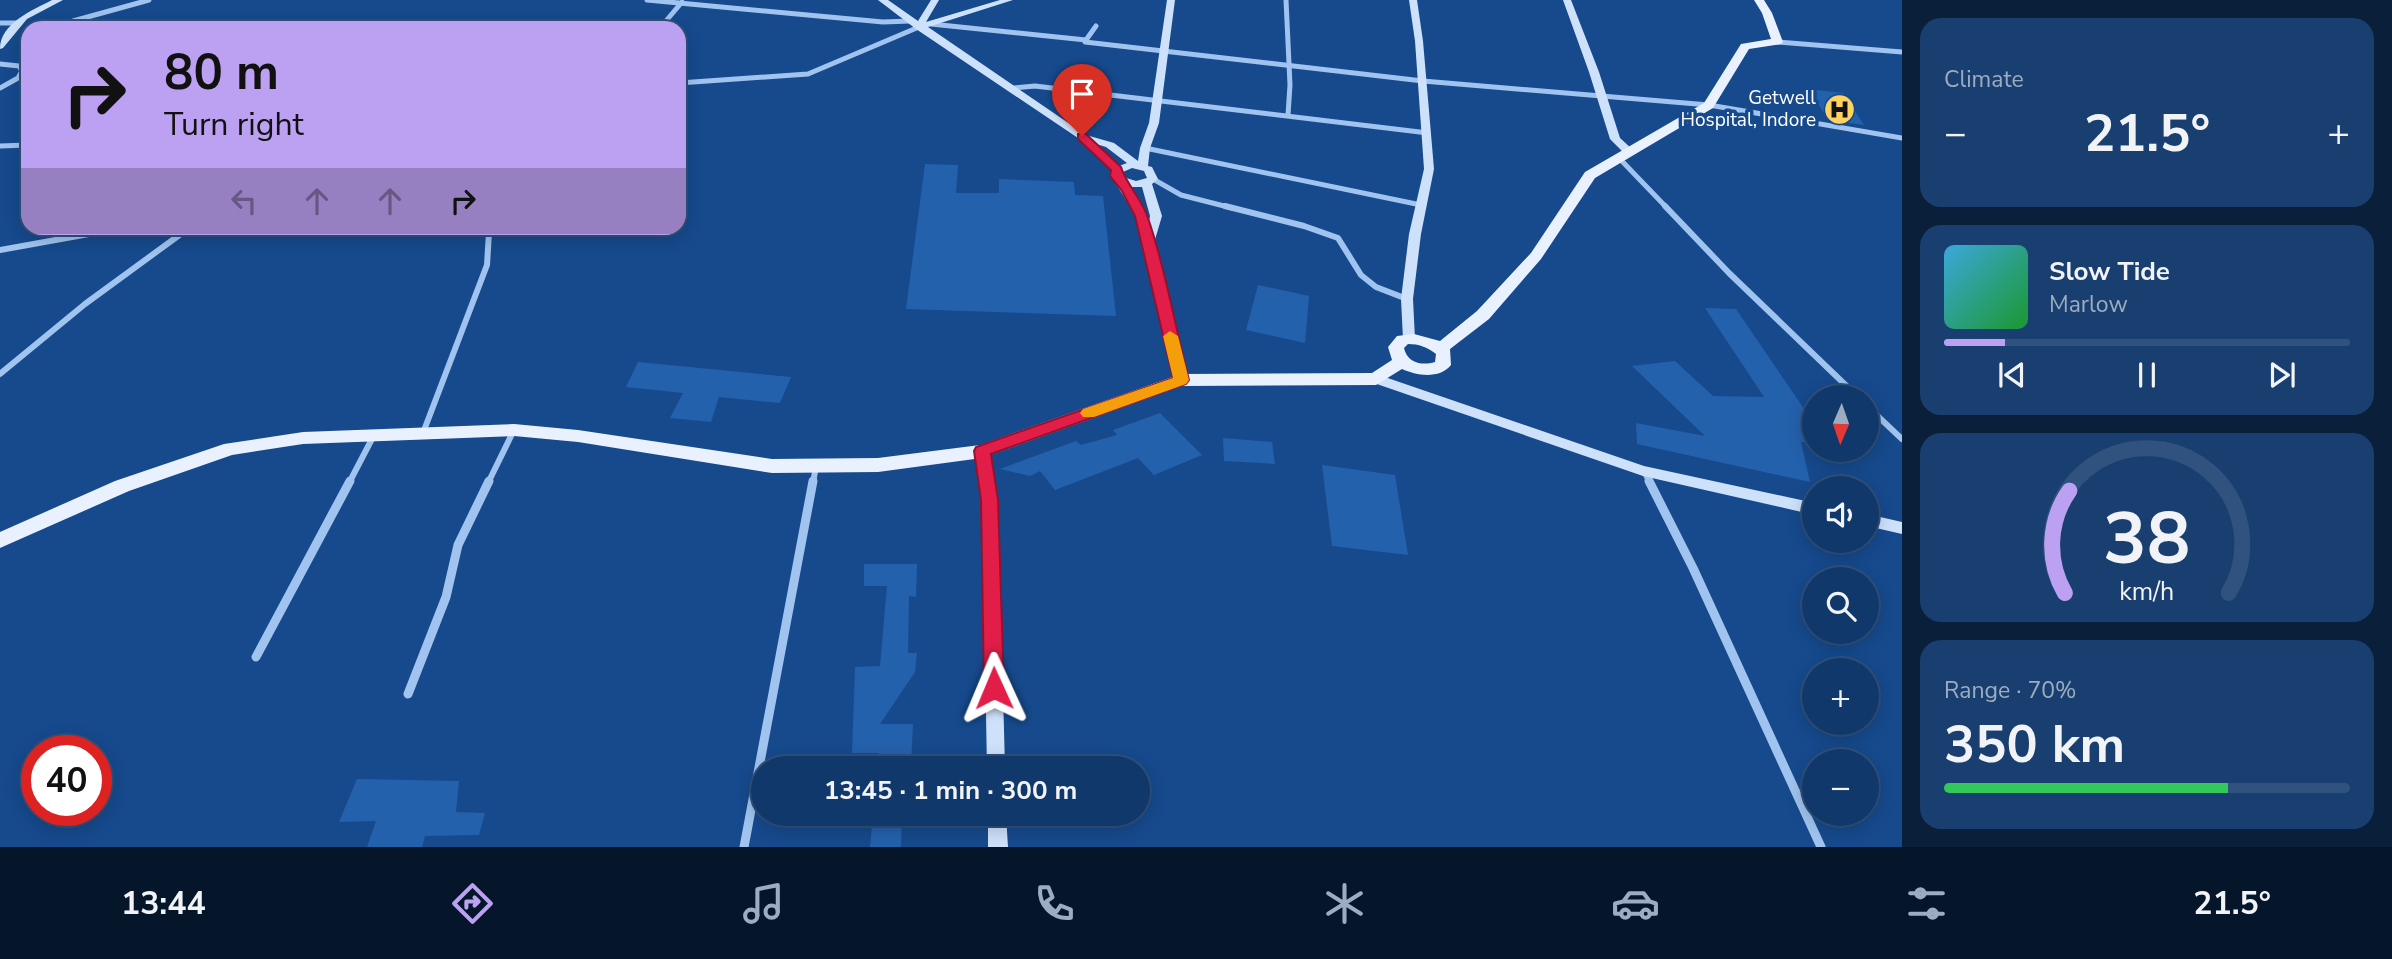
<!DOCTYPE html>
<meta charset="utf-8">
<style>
:root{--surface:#10386a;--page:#193f70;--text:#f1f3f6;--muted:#9cacc1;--line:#30527e;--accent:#bca0f2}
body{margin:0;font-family:"Nunito Sans",sans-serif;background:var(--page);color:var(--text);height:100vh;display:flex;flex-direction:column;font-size:26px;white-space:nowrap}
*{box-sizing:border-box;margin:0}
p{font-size:23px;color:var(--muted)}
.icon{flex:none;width:38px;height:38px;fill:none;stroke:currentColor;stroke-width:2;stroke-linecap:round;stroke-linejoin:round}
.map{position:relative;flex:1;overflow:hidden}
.sheet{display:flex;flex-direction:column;gap:18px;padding:18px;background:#091f3a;width:490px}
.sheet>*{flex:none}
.banner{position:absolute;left:21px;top:21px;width:665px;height:214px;border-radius:21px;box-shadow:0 4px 18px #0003,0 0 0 2px var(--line);background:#bca0f2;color:#111;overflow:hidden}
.needle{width:46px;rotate:182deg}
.fabs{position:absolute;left:1802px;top:385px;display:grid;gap:14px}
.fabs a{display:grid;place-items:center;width:77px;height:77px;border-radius:50%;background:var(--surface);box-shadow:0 4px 18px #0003,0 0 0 2px var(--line);font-size:35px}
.speed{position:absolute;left:21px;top:735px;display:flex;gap:14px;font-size:35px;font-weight:700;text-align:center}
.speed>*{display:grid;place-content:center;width:91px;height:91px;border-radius:50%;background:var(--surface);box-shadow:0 4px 18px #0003,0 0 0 2px var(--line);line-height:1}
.speed .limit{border:10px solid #d22;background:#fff;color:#111}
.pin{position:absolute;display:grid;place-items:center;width:60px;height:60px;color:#fff;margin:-72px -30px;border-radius:50% 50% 50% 0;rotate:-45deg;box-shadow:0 0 7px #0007}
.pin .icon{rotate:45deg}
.me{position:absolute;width:77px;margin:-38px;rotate:359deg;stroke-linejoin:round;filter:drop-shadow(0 0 5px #0008)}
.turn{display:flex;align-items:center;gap:24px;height:147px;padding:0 28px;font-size:32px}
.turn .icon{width:91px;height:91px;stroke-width:2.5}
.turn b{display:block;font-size:49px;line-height:60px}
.lanes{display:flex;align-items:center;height:66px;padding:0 28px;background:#0003;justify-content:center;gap:35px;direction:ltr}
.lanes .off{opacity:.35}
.big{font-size:52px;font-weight:700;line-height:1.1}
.sheet .widget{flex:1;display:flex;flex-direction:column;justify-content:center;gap:10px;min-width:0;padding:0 24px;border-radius:21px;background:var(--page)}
.sheet .dial{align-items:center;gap:0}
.dial svg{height:182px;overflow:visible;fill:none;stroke:var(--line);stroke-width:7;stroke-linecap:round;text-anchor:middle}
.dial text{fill:var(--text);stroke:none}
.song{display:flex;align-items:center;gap:21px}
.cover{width:84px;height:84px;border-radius:10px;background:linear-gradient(135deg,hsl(200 70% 55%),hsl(130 70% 35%))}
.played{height:7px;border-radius:4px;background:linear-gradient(90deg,var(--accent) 15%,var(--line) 15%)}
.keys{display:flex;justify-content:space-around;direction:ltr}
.heat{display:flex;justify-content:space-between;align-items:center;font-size:38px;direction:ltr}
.charge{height:10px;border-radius:5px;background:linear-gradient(90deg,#34c759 70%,var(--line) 0)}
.trip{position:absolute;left:751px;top:756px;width:399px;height:70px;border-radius:35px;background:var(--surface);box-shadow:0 4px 18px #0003,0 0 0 2px var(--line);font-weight:700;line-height:70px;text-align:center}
.menu{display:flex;height:112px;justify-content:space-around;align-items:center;background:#06162a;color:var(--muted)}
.menu .icon{width:49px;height:49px}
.menu .current{color:var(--accent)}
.menu b{font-size:32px;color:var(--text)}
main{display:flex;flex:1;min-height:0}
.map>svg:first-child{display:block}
.building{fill:#2461ac}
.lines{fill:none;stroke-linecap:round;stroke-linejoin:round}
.street-far2{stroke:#a0c4ef;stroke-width:5}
.street-far1{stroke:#a0c4ef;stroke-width:6}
.street{stroke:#a0c4ef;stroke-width:9}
.secondary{fill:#cee1fb;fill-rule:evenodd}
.primary{fill:#e9f1ff;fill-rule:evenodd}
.route{fill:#e11d48;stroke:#92132f;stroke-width:2}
.slow{fill:#f59e0b}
.labels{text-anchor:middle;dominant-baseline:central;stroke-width:7;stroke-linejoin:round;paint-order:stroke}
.far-poi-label{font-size:19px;fill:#fff;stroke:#164a8d;text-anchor:end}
</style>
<main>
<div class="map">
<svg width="1902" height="847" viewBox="0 0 1902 847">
<rect width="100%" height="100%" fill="#164a8d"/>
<g class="building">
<polygon points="1809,89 1843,93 1864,125 1828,120"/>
<polygon points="925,164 958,165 956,193 999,193 999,179 1074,182 1075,195 1103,196 1116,316 906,309"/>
<polygon points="1258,285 1309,296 1305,343 1246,330"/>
<polygon points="1705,308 1736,309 1815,425 1815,443 1801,442 1810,482 1637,444 1636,423 1705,436 1632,366 1675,361 1713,396 1764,397"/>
<polygon points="638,362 791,377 780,403 719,397 711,422 670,418 683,393 626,387"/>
<polygon points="1160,413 1202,455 1154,475 1138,458 1055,490 1040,471 1030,476 1000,469 1076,441 1081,445 1117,435 1113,430"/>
<polygon points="1223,438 1272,442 1275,464 1224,461"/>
<polygon points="1322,465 1395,475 1408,555 1332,546"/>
<polygon points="864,564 917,564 916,597 909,596 908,653 917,653 915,672 880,724 913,724 911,766 903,765 903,768 877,768 879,753 852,753 855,667 880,666 887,586 864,586"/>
<polygon points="357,779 459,781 456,812 485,813 479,835 425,836 422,847 367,847 376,821 339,822"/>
<polygon points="873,814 902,814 901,847 870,847"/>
</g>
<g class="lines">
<g class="street-far2">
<polyline points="647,0 883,22 910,21"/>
<polyline points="1286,0 1290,85 1288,115"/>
<polyline points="73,21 149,0"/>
<polyline points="0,23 17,23"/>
<polyline points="931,24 1086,40 1096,26"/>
<polyline points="660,28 682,2"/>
<polyline points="1085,42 1423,81 1709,105 1902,138"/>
<polyline points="1777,42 1902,52"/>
<polyline points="0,64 19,66 22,71 18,78 0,88"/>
<polyline points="679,83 808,74 919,27"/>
<polyline points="1014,88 1035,86 1428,133"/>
<polyline points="0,146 28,145"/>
<polyline points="1145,148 1421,205"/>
<polyline points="1618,157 1667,208"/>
<polyline points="1153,179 1181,195 1232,208"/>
</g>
<g class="street-far1">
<polyline points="1225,206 1304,226 1338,238 1361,275 1376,287 1407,299"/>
<polyline points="1665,206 1729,273 1858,397"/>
<polyline points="0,250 122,228"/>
<polyline points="0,374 85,304 189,228"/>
<polyline points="1867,406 1902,439"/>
<polyline points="423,433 487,265 489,232 484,228"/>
<polyline points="1644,471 1650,483"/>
<polyline points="349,483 374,435"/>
<polyline points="488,483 514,430"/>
<polyline points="813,483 816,466"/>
</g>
<g class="street">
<polyline points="1649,481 1693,568 1821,847"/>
<polyline points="256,657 350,481"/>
<polyline points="408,694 446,597 458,545 489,481"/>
<polyline points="744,847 813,481"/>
</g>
<g class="secondary">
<path d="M52 0H63L27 19 3 48 0 49C0 23 33 10 52 0Z"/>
<path d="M878 0H888L918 21 931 0H939L926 22 1000 0H1013L928 27 1086 135 1114 143 1138 161 1140 148 1149 123 1167 0H1175L1159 123 1150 148 1148 166 1152 167 1158 179 1152 184 1162 216 1154 243 1188 380 1186 383 1181 385 1174 380 1136 216 1113 179 1112 171 1078 138 916 29ZM1096 144 1106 147 1127 163 1119 166ZM1132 168 1144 171 1147 178 1136 181 1123 177V172ZM1131 187H1142L1150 216 1149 221Z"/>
<polygon points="1409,0 1417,0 1423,41 1434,169 1421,234 1413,299 1415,339 1409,343 1403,339 1401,299 1409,234 1424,169 1415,41"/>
<polygon points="1563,0 1571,0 1599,72 1620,138 1632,149 1632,153 1624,153 1610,139 1589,72"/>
<polygon points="1376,374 1644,466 1815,503 1815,515 1643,476 1371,382 1369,379"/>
<polygon points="982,446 989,451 998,500 1005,768 987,768 982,500 975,451"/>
<polygon points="1867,514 1902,522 1902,534 1867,526"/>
<polygon points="988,814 1006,814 1008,847 988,847"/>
</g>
<path class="primary" d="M1754 0H1764L1772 13 1783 42 1781 44 1749 49 1713 108 1595 178 1541 259 1489 319 1450 349 1451 365C1440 379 1417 376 1402 369L1376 385 1182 386 982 458 878 472 772 473 578 442 514 436 303 444 232 455 129 491 0 548V532L115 481 224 444 303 432 514 424 578 430 772 459 878 458 980 445 1181 374 1372 373 1392 360 1388 347 1397 336 1414 334 1440 341 1477 311 1531 253 1585 172 1704 103 1741 44 1771 39 1762 13ZM1408 344C1419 344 1427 347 1436 354L1435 362C1422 366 1407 363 1404 348Z"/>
</g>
<path class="route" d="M1078 134H1086L1121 167C1126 184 1142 199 1148 218 1166 270 1175 327 1189 380L1186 384 991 454 998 500 1004 688 1001 694 994 697 987 694 984 688 981 500 974 451 976 447 1173 378 1135 216 1122 191 1110 176 1111 170 1078 139Z"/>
<polygon class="slow" points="1170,331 1178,336 1189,380 1186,384 1094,417 1083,417 1080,413 1083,409 1173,378 1163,336"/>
<defs>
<symbol id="hospital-disc" viewBox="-11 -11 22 22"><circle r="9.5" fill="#ffd15f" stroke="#164a8d"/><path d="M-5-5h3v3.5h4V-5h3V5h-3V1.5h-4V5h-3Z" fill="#111"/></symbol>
</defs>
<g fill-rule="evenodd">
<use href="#hospital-disc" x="1822" y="92" width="35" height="35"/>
</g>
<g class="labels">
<g class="far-poi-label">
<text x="1816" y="98">Getwell<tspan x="1816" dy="22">Hospital, Indore</tspan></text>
</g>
</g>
</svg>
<div class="fabs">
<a><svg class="needle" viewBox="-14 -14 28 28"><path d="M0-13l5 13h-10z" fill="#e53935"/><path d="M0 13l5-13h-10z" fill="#9cacc1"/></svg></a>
<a><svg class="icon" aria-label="sound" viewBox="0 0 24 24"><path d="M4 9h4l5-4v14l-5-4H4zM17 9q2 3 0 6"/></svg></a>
<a><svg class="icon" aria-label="search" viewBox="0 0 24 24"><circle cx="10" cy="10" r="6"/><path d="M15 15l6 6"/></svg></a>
<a>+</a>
<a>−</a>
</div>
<div class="speed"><div class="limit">40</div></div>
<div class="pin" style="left:1082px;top:136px;background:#d93025"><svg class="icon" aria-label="arrive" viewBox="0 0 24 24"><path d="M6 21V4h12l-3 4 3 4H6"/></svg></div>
<svg class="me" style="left:994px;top:688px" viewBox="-20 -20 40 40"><path d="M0-17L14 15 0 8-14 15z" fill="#e11d48" stroke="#fff" stroke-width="4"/></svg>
<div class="trip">13:45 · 1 min · 300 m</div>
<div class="banner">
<div class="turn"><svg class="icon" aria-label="right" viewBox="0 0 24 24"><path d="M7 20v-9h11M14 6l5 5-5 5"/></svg><div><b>80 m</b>Turn right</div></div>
<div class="lanes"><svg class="icon off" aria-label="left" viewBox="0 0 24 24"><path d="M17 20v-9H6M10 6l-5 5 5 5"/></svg><svg class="icon off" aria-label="ahead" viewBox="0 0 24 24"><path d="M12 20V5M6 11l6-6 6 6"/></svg><svg class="icon off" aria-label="ahead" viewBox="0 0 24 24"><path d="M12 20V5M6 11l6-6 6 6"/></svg><svg class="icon" aria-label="right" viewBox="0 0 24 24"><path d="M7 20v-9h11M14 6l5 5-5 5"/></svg></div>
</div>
</div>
<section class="sheet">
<div class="widget"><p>Climate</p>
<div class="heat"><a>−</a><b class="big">21.5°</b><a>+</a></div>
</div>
<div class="widget">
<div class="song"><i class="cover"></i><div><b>Slow Tide</b><p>Marlow</p></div></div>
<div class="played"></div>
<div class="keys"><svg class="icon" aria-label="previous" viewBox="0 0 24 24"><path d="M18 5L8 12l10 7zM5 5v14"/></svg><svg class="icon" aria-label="pause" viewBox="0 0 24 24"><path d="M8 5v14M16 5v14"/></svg><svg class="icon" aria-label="next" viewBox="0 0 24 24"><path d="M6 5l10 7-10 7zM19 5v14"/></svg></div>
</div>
<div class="widget dial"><svg viewBox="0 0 100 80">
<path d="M14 69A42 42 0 1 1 86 69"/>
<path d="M14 69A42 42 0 0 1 16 24" stroke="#bca0f2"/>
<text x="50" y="56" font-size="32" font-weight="700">38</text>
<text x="50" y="72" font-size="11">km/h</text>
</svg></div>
<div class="widget"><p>Range · 70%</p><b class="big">350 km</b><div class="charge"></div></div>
</section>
</main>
<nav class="menu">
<b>13:44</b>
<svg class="icon current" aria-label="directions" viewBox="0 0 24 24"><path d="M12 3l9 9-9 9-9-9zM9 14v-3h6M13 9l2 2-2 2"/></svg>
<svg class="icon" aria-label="music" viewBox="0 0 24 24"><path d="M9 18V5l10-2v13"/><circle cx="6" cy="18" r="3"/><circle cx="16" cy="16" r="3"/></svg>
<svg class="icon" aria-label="phone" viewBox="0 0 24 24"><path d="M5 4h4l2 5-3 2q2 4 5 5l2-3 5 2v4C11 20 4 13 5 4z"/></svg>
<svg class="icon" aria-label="climate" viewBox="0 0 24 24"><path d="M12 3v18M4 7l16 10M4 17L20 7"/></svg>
<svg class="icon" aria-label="car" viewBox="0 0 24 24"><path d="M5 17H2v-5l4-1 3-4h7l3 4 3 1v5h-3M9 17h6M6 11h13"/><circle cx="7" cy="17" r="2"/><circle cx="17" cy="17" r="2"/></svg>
<svg class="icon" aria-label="filters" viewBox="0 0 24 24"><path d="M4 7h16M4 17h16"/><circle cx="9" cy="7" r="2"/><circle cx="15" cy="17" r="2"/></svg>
<b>21.5°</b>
</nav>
